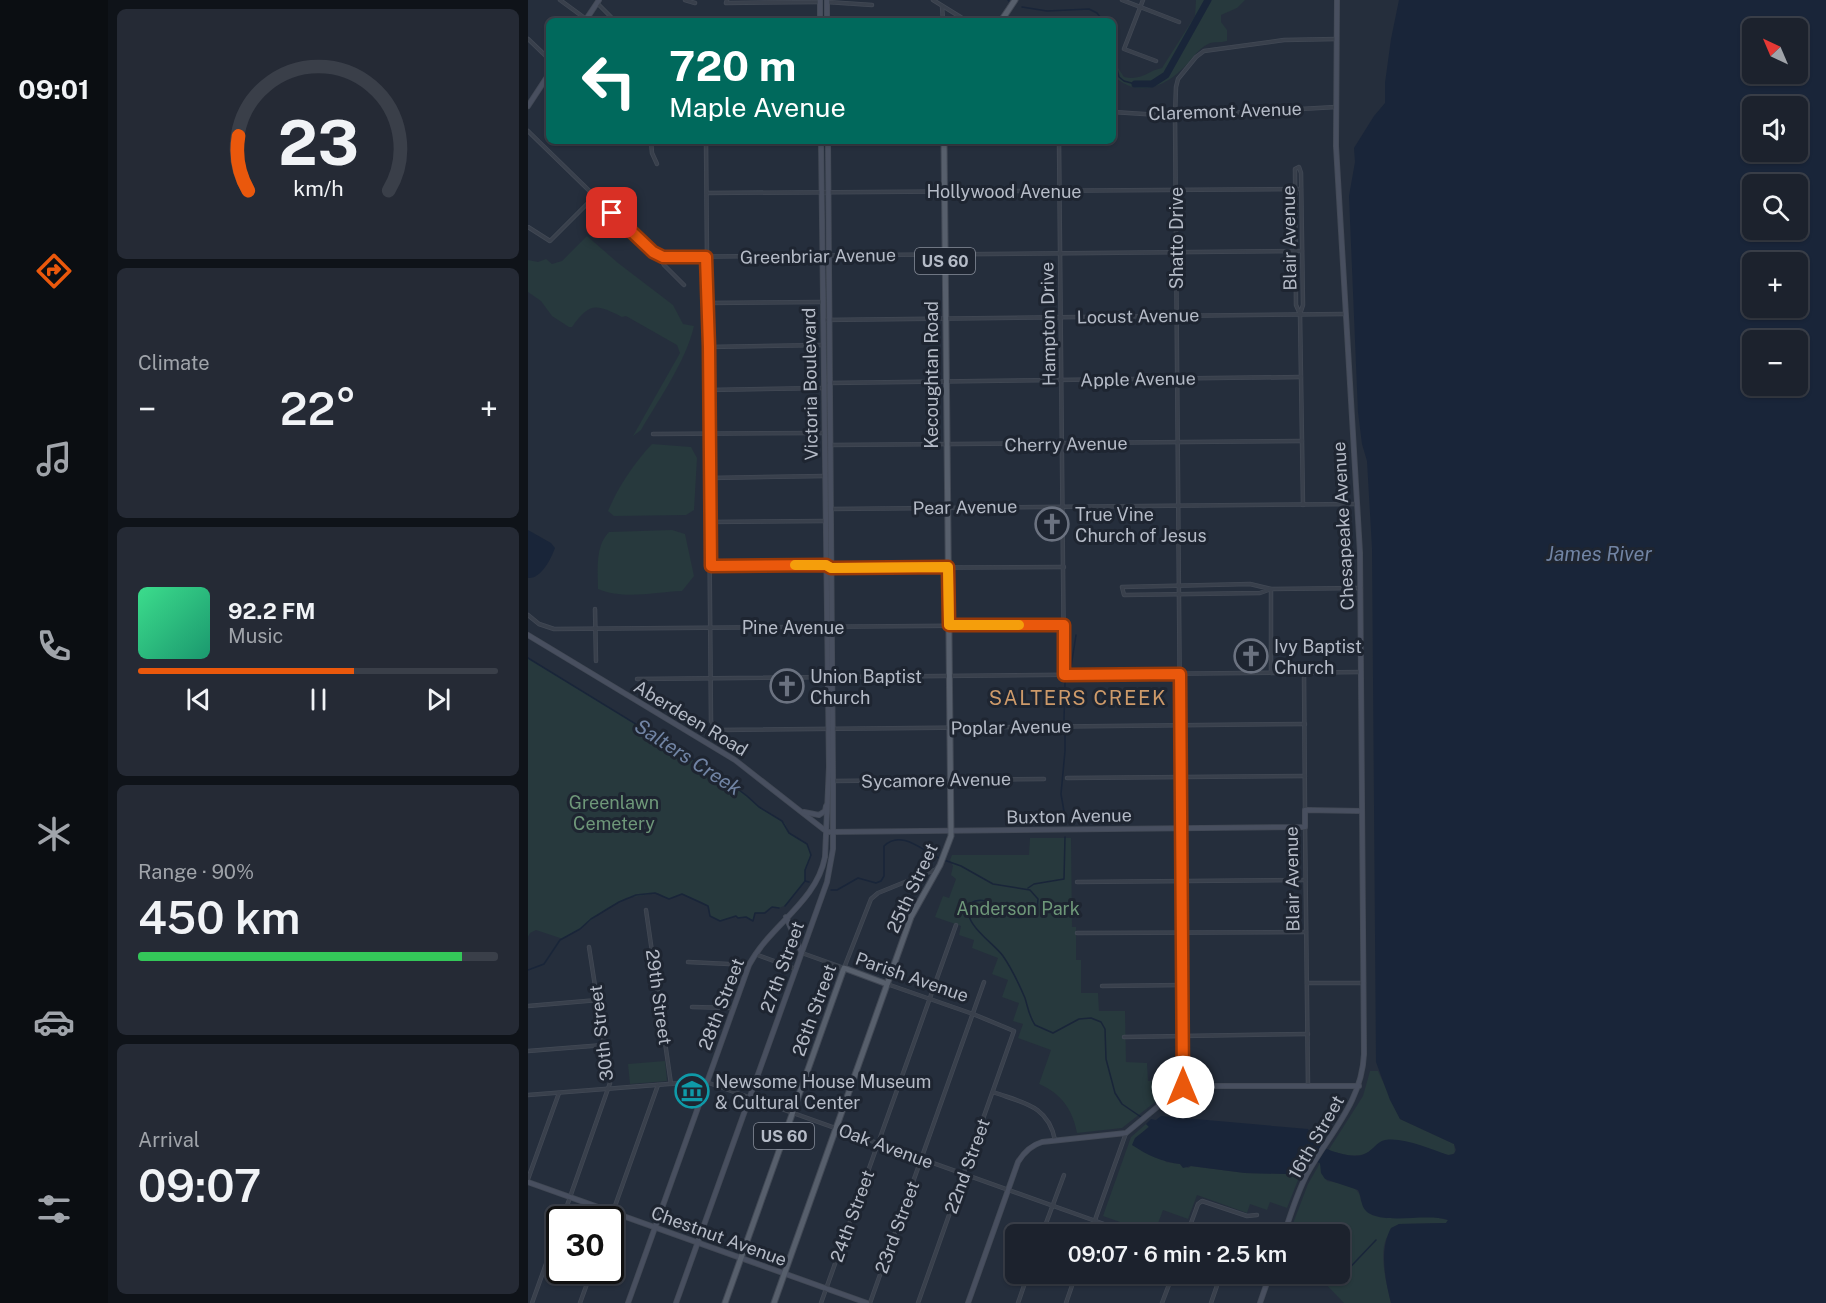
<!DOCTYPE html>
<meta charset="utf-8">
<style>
:root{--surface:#1c222d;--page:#252a35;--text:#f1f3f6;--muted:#a0a4aa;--line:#3a3f49;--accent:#ea580c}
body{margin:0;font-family:"Public Sans",sans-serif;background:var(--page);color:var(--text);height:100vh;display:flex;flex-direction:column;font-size:22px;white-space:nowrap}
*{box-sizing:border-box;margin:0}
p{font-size:20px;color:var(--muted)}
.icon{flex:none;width:33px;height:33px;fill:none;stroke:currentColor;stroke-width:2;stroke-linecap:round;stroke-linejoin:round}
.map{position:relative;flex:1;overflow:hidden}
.sheet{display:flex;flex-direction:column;gap:9px;padding:9px;background:#0f1319;width:420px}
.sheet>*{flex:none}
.hud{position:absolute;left:18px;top:18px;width:570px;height:126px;border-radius:9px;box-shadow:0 2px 4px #0004,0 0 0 2px var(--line);background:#00695c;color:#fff;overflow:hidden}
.needle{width:39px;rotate:316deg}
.tools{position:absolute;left:1214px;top:18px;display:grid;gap:12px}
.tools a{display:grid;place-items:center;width:66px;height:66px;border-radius:9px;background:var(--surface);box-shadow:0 2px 4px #0004,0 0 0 2px var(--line);font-size:30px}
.speed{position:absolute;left:18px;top:1206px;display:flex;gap:12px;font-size:30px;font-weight:700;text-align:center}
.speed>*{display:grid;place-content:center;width:78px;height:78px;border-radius:50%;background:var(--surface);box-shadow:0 2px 4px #0004,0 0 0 2px var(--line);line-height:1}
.speed .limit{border:3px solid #111;border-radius:9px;background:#fff;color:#111}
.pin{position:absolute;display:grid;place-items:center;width:51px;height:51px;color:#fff;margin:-26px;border-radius:12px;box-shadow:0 3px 9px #0006}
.me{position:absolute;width:66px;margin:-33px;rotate:0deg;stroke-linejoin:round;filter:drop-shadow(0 0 4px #0008)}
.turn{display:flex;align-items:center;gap:21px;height:126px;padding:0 24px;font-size:27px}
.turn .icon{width:78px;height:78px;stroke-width:2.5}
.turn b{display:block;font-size:42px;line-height:51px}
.big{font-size:45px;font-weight:600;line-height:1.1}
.sheet .widget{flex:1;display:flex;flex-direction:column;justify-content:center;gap:9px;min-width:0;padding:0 21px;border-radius:9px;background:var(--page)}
.sheet .dial{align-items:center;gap:0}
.dial svg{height:156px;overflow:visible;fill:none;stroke:var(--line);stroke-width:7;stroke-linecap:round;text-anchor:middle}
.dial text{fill:var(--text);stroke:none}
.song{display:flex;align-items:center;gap:18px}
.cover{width:72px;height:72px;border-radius:9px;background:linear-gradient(135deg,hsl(150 70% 55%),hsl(160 70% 35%))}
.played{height:6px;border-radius:3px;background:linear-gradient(90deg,var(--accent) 60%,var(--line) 60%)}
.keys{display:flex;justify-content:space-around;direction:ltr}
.heat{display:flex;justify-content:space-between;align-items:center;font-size:33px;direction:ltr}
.charge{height:9px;border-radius:4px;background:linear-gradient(90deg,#34c759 90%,var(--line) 0)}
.trip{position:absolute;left:477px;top:1224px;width:345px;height:60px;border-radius:9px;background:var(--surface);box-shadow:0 2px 4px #0004,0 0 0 2px var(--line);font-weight:600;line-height:60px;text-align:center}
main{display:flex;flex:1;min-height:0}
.tabs{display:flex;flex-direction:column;width:108px;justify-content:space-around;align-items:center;background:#0b0e12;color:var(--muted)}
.tabs .icon{width:42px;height:42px}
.tabs .selected{color:var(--accent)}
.tabs b{font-size:27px;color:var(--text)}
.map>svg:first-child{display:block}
.green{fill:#27393d}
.water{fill:#192539;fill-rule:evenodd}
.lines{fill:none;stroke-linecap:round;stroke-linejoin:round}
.stream{stroke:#192539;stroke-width:1.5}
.river{stroke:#192539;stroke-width:7}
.street-casing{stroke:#424955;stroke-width:4.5}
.secondary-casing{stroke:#424955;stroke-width:6}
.primary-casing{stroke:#424955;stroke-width:7}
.street{stroke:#39404c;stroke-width:3}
.secondary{stroke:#484f5f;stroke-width:4.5}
.primary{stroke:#575f6c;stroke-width:5}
.route-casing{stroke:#983908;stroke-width:15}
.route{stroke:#ea580c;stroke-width:10}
.slow{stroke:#f59e0b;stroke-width:10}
.labels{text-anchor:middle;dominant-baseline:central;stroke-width:6;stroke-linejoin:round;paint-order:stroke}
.shield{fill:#1e2531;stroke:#888e9a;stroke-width:1.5}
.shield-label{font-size:16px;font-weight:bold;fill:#b5bbc7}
.street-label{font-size:18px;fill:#b5bbc7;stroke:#1e2531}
.poi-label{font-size:18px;fill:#b5bbc7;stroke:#1e2531;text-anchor:start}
.park-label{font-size:18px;fill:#6e9779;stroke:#1e2531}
.water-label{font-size:20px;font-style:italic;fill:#7184a4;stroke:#1e2531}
.neighbourhood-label{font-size:20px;letter-spacing:1.5px;fill:#cd9a6a;stroke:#1e2531}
</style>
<main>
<nav class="tabs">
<b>09:01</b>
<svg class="icon selected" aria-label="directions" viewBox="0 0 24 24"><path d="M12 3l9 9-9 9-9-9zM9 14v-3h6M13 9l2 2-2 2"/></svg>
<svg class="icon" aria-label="music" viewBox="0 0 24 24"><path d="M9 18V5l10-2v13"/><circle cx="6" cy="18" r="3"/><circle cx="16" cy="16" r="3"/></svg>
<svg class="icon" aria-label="phone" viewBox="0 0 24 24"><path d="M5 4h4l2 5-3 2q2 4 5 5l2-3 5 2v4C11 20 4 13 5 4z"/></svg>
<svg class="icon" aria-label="climate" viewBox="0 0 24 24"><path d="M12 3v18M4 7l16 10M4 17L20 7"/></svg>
<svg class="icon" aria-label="car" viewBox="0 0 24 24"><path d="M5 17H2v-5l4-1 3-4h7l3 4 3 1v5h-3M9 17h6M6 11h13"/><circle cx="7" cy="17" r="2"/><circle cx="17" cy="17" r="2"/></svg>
<svg class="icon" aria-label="filters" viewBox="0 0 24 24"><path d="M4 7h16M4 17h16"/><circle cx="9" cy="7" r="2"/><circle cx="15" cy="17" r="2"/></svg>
</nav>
<section class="sheet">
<div class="widget dial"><svg viewBox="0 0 100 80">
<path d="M14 69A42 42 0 1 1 86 69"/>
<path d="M14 69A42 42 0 0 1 9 41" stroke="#ea580c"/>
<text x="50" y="56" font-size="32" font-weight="700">23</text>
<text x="50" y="72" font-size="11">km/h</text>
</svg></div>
<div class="widget"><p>Climate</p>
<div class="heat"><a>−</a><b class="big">22°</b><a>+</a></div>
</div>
<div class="widget">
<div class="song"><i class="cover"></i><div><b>92.2 FM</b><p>Music</p></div></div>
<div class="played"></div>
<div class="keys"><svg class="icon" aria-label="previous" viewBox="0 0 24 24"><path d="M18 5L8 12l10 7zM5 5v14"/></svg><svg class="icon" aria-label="pause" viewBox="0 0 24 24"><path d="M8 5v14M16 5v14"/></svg><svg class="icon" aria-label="next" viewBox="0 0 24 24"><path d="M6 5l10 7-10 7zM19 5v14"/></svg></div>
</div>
<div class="widget"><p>Range · 90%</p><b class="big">450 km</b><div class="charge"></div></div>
<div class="widget"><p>Arrival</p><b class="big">09:07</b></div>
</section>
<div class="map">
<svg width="1298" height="1303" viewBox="0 0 1298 1303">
<rect width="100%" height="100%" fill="#252e3c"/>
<g class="green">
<path d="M668 0H717L709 8 693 15V22L699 30V41C692 43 686 41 680 44 668 50 663 62 653 70 634 89 606 97 585 75V45L590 68 596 77C614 81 619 71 634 68L667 16Z"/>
<path d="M59 236 90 263 145 305 155 324 166 326C158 361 131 399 113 430L105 436 152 353 149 345 98 316 94 317C68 304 62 302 44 327H41L24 316 13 301 0 292V260L10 262 18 259 24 264 34 261Z"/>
<path d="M124 444 163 447 169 458 166 510 158 515 86 516 80 511C90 487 106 463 124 444Z"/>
<path d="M144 530 157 534 166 576 154 591C127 592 96 600 70 589 70 569 67 546 81 532Z"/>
<polygon points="0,658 198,779 231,807 257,823 261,833 279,844 283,855 277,870 277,881 258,905 251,908 243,907 235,913 227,913 225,921 218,917 210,918 208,916 192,921 182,916 181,907 174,902 154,894 141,899 130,893 98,898 78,909 52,929 35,939 8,930 2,933 0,937"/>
<path d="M502 838H543L544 927H548V960H553V993H570L571 1011H597L598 1062 619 1063 620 1081H650V1084L594 1128 549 1133C545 1110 533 1093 511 1084L523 1050 490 1038 495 1024 485 1021 491 1003 474 997 480 980 464 974 470 958 444 948 446 940 431 935 433 926 407 917 415 896 421 898 428 879 423 875 425 866 422 860 424 855H501Z"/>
<polygon points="137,1061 139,1081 102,1084 100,1064"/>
<path d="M842 1071H850L872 1119 926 1144 927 1152C926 1153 925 1154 923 1155 918 1156 883 1143 874 1142 844 1137 851 1153 832 1155 820 1157 810 1152 800 1151L835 1096Z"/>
<polygon points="618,1124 621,1126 615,1132 638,1162 652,1164 660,1168 663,1166 717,1173 758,1174 767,1168 776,1158 783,1159 770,1180 759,1208 742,1202 739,1210 722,1204 719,1213 669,1195 660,1219 635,1210 626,1234 575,1216 603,1137"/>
<path d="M792 1163 799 1181C814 1184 832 1184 833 1201L920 1220 918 1223 871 1224C867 1228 861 1234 858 1239 851 1257 859 1286 863 1303H816L788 1274H812V1234H761L780 1184Z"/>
</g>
<g class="water">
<path d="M871 0H1298V1303H863C857 1279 851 1250 863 1228L871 1224 918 1223 920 1220C899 1213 856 1225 839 1212 832 1206 834 1197 830 1190L797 1179 793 1173 792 1163 776 1158 767 1168 758 1174 717 1173 663 1166 655 1168 652 1164C634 1162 619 1155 604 1145L607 1138 621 1127 618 1124 623 1119 628 1120 633 1116 780 1129C783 1134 786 1140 791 1144 798 1151 824 1158 834 1155 844 1152 848 1142 857 1140 876 1137 902 1149 920 1155L926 1154 928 1150 926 1144 872 1119 862 1100 848 1062 844 548 839 461 834 444 830 412 821 196 827 162 826 148 846 116 857 103V83L863 39ZM1224 28H1269V74H1224ZM1224 106H1269V152H1224ZM1224 184H1269V230H1224ZM1224 262H1269V308H1224ZM1224 340H1269V386H1224Z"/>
<path d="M0 530 23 543 27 548C23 559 13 579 0 578Z"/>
</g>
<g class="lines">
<g class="stream">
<polyline points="480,0 481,1"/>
<polyline points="494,7 519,11 561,9 569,13 575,21"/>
<polyline points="585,53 591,77 596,81 607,84"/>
<polyline points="0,658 191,775 219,796 231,807 254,821 261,833 279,844 283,855 277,870 277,881 281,882"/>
<polyline points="543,667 548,635"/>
<polyline points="536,720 537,682"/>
<polyline points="537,734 537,751 533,794 538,823"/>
<path d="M416 860 433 866 465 884 502 890 510 899 509 910C483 935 465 889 443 903 431 922 465 942 475 956 484 969 491 984 497 998 500 1008 501 1016 507 1025L525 1033 551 1019 563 1018 573 1022 577 1029 578 1059 587 1093 594 1104 613 1117"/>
<polyline points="500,888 506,884 536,879 537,837"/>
<path d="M303 890H309L330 878 348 883 353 881 356 876V846C373 829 395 851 411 858"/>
<polyline points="257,906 277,881"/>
<polyline points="0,970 16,964 32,940 52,929 63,919 91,902 108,895 127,893 141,899 154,894 180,906 182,916 192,921 208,916 210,918 218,917 225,921 227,913 237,913 244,907 251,908"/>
<polyline points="810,1280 848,1240"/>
</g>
<polyline class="river" points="607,84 624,84 638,75 680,0"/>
<defs>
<g id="street">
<polyline points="32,0 58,19"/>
<polyline points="157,0 167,3"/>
<polyline points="199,0 198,3 292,2"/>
<polyline points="405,0 439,21"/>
<polyline points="594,0 651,22"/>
<polyline points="615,0 596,49 628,61"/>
<polyline points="299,2 344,5"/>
<polyline points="69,3 87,21"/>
<polyline points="414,6 415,21"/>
<polyline points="0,39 21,59"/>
<polyline points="585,112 647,116 808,107"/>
<polyline points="0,131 117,245 125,252 135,257 774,251"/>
<polyline points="123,141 124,153 129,164"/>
<polyline points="178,141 183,721 187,728 192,730 777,724"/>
<polyline points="531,141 536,675"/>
<polyline points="179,193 773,189"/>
<polyline points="0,227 22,241 67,196"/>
<polyline points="132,257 136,265 156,285"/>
<polyline points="180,303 294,302"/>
<polyline points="772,314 775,305 773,173 771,167 767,169 768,305 772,314 775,505"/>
<polyline points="295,320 817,314"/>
<polyline points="181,347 295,345"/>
<polyline points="301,383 773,377"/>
<polyline points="181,390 296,388"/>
<polyline points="125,434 296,433"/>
<polyline points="303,445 774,441"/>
<polyline points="182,478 297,476"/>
<polyline points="303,509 829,504"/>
<polyline points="182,522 298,521"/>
<polyline points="183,566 298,565"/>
<polyline points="303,568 536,567"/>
<polyline points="743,589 732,593 596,595 594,587 722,584 743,589 833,588"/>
<polyline points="743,589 743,673"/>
<polyline points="67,609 68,661"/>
<polyline points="0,615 11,624 26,629 536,625"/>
<polyline points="776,673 777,810"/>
<polyline points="109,679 833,672"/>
<polyline points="539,778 777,776"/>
<polyline points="305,781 516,779"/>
<polyline points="777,827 780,1085"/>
<polyline points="549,882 777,880"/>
<polyline points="118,910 143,1084"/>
<polyline points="549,933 778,932"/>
<polyline points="274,953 316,968 343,899 350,893 409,869"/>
<polyline points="227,954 268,969"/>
<polyline points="160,962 221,965"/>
<polyline points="779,983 836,983"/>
<polyline points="359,984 445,1014 486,1031 390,1303"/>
<polyline points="574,986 654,985"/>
<polyline points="0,1006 70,1000"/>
<polyline points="164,1007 205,1008"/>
<polyline points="596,1037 780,1034"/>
<polyline points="0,1051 76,1045"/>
<polyline points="655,1087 647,116 648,87 650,79 668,57 676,51 756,40 809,39"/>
<path d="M465 1092C495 1103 520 1105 527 1140"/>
<polyline points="0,1095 166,1082 181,1083 604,1234"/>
<polyline points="0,1179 31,1093"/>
<polyline points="34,1220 82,1083 61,947"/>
<polyline points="82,1220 130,1085"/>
<polyline points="514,1234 536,1175"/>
<polyline points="562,1234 598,1133"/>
<polyline points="659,1234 670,1204 674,1201 719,1216 729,1215"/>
<polyline points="713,1274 739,1283"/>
<polyline points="4,1303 32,1225"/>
<polyline points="52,1303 64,1270"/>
<polyline points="293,1303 428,925"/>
<polyline points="342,1303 456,982"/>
<polyline points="490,1303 500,1274"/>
<polyline points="538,1303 548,1274"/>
<polyline points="634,1303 645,1274"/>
<polyline points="683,1303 693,1274"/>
</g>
<g id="secondary">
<polyline points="292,0 292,21"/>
<polyline points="299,0 299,21"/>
<polyline points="57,21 71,0"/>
<polyline points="0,106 21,74"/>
<polyline points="0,635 207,760 299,832 777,827 777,810 834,811"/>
<polyline points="276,812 291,815 297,811 298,806"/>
<polyline points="258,917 274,953"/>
<polyline points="0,1182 339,1303"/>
<path d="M756 1234C763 1214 769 1193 779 1174 801 1134 834 1102 836 1054L832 553 808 146 809 0"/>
<path d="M100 1303 221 965C242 925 288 903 297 857L301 767 293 141"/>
<polyline points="148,1303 299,882 305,849 305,781 300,141"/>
<path d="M440 1303 490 1162C496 1152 504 1145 514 1142L598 1133 651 1089 660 1086H831"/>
<polyline points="732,1303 742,1274"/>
</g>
<g id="primary">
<polyline points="473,21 487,0"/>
<polyline points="197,1303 316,968 359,984"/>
<polyline points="246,1303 383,917 412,865 423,836 416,141"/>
</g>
</defs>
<use href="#street" class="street-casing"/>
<use href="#secondary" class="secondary-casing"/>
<use href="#primary" class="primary-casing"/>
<use href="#street" class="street"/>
<use href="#secondary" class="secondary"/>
<use href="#primary" class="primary"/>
</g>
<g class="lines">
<defs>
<polyline id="route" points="84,213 125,252 135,257 178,257 181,347 183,566 298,565 303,568 420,567 421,625 536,625 536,675 652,674 655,1087"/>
</defs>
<use href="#route" class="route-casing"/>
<use href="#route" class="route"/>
<polyline class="slow" points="267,565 298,565 303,568 420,567 421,625 491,625"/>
</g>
<defs>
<symbol id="church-ring" viewBox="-11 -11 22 22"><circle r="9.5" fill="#1e2531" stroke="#6b7280" stroke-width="1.5"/><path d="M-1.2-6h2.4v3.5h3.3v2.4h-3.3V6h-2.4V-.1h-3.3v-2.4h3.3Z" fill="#6b7280"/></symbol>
<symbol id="museum-ring" viewBox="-11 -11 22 22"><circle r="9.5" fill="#1e2531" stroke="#0f9aa8" stroke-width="1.5"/><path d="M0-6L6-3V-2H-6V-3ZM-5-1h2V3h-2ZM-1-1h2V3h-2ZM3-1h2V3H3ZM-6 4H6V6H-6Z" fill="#0f9aa8"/></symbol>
</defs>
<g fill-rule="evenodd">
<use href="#church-ring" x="505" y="505" width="38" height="38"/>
<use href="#church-ring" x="704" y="637" width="38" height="38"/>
<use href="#church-ring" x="240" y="667" width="38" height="38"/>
<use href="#museum-ring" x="145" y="1072" width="38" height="38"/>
</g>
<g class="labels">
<g class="shield">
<rect x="387" y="248" width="60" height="26" rx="4.5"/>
<rect x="226" y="1123" width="60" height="26" rx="4.5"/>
</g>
<g class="shield-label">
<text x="417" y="261">US 60</text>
<text x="256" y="1136">US 60</text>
</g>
<g class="street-label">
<text transform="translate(697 111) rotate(-2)">Claremont Avenue</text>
<text x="476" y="191">Hollywood Avenue</text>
<text transform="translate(648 238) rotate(-90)">Shatto Drive</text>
<text transform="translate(761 238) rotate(-91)">Blair Avenue</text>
<text transform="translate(290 256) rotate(-1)">Greenbriar Avenue</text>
<text transform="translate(610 316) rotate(-1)">Locust Avenue</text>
<text transform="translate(520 324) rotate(-91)">Hampton Drive</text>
<text transform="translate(403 375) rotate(-90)">Kecoughtan Road</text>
<text transform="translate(610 379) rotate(-1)">Apple Avenue</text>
<text transform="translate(282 384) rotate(-91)">Victoria Boulevard</text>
<text transform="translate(538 444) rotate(-1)">Cherry Avenue</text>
<text transform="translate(437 507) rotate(-1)">Pear Avenue</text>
<text transform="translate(815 526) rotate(-93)">Chesapeake Avenue</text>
<text x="265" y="627">Pine Avenue</text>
<text transform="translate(163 718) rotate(31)">Aberdeen Road</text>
<text transform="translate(483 727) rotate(-1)">Poplar Avenue</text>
<text transform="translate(408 780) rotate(-1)">Sycamore Avenue</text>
<text transform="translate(541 816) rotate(-1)">Buxton Avenue</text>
<text transform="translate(764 879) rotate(-91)">Blair Avenue</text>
<text transform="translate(384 888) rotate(-65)">25th Street</text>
<text transform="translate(254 967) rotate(-70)">27th Street</text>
<text transform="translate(384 977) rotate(19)">Parish Avenue</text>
<text transform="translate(131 997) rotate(82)">29th Street</text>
<text transform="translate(193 1004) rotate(-69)">28th Street</text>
<text transform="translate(286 1010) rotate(-70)">26th Street</text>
<text transform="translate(73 1033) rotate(-97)">30th Street</text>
<text transform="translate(788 1137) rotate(-60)">16th Street</text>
<text transform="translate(358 1146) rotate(20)">Oak Avenue</text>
<text transform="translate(439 1166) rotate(-70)">22nd Street</text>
<text transform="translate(324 1216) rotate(-70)">24th Street</text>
<text transform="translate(369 1227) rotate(-70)">23rd Street</text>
<text transform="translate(191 1236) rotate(20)">Chestnut Avenue</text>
</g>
<g class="poi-label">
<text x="547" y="514">True Vine<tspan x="547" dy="21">Church of Jesus</tspan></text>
<text x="746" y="646">Ivy Baptist<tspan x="746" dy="21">Church</tspan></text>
<text x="282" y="676">Union Baptist<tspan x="282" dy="21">Church</tspan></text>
<text x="187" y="1081">Newsome House Museum<tspan x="187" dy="21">&amp; Cultural Center</tspan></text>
</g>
<g class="park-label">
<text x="86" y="802">Greenlawn<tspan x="86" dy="21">Cemetery</tspan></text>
<text x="490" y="908">Anderson Park</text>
</g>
<g class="water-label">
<text x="1071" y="554">James River</text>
<text transform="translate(160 757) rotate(33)">Salters Creek</text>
</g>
<g class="neighbourhood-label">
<text x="550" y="698">SALTERS CREEK</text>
</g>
</g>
</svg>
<div class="tools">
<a><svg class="needle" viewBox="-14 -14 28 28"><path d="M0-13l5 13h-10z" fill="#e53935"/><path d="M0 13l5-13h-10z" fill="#a0a4aa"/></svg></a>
<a><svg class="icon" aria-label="sound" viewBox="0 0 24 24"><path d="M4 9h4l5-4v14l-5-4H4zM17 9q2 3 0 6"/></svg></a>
<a><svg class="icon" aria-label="search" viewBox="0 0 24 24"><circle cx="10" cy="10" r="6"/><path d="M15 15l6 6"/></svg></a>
<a>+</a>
<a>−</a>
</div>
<div class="speed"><div class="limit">30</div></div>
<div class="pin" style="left:84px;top:213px;background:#d93025"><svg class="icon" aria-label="arrive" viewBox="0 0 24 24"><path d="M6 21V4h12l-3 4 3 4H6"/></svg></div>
<svg class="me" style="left:655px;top:1087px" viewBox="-20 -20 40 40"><circle r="19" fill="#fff"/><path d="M0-13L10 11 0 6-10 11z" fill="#ea580c"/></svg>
<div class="trip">09:07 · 6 min · 2.5 km</div>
<div class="hud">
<div class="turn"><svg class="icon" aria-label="left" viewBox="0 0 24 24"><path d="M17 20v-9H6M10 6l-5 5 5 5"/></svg><div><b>720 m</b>Maple Avenue</div></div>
</div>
</div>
</main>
